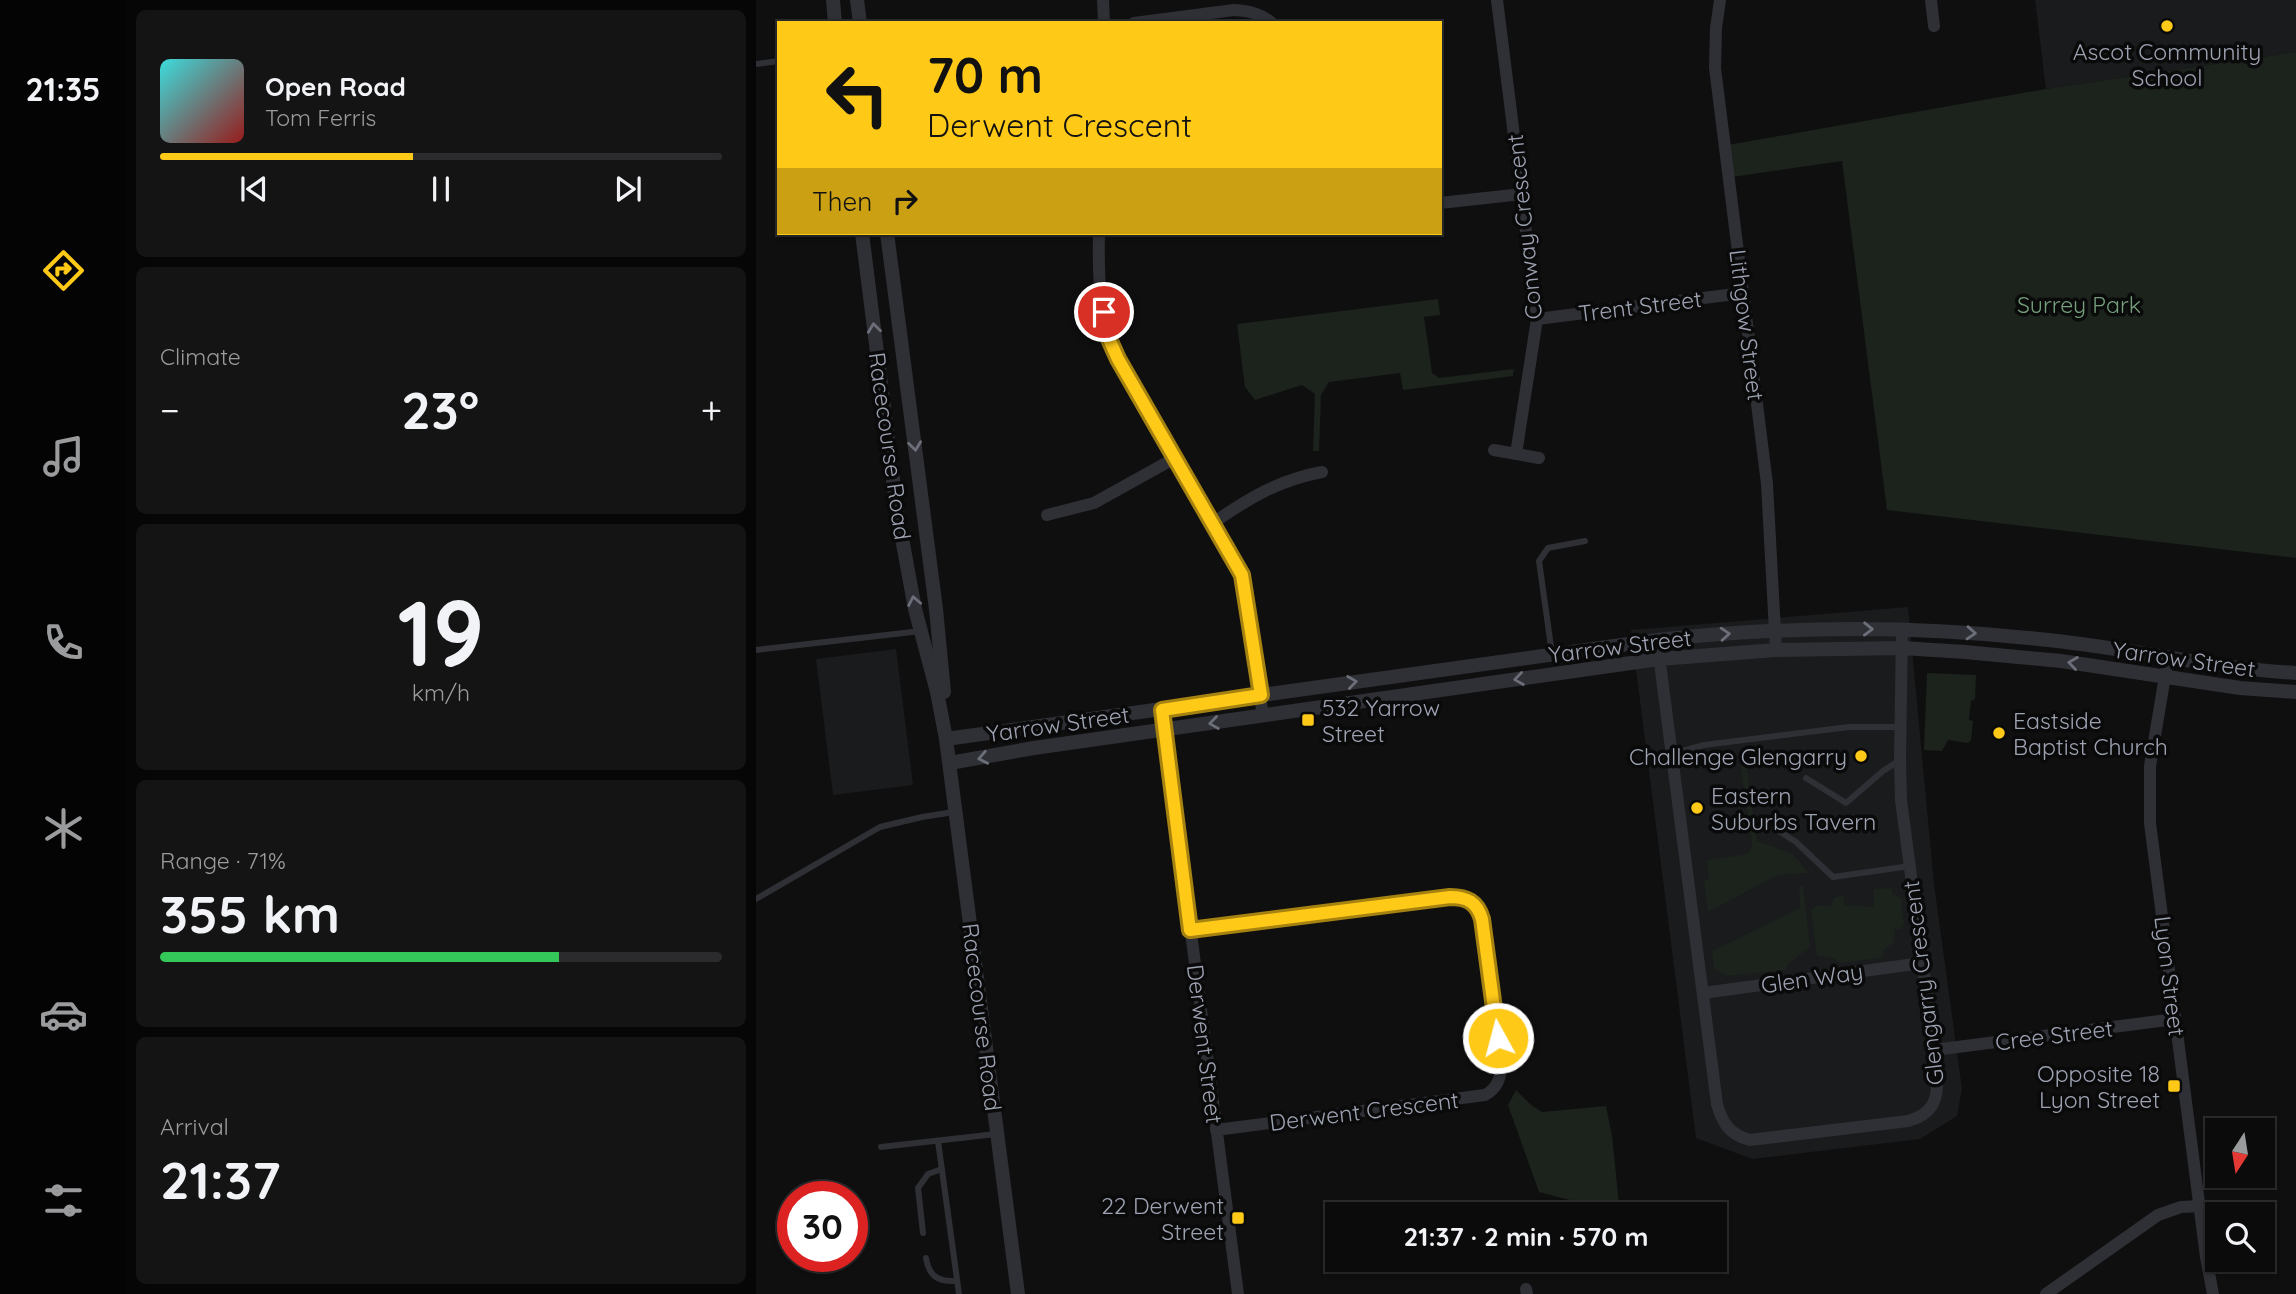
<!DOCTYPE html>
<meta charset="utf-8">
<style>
:root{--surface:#0b0b0c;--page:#141415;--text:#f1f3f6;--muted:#9a9b9d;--line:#2b2b2d;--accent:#ffc918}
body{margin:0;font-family:Quicksand,sans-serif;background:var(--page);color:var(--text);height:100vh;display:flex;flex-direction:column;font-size:26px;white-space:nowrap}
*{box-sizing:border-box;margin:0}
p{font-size:23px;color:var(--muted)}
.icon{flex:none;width:38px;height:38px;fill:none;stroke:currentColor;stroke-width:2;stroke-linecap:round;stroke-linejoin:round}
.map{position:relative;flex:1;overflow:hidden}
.side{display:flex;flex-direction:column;gap:10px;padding:10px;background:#060607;width:630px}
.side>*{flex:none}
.hud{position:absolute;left:21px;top:21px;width:665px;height:214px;border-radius:0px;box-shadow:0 2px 5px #0004,0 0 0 2px var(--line);background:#ffc918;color:#111;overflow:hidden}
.needle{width:46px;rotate:192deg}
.fabs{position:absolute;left:1449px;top:1118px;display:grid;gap:14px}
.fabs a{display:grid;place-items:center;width:70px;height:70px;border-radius:0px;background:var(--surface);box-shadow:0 2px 5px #0004,0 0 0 2px var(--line);font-size:35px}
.speed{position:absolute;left:21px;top:1181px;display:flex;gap:14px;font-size:35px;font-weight:700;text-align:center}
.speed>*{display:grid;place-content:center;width:91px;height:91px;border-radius:50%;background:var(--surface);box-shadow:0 2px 5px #0004,0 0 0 2px var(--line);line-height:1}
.speed .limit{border:10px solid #d22;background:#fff;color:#111}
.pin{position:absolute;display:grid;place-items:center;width:60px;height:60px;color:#fff;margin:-30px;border:4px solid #fff;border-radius:50%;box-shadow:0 2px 7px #0007}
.me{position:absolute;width:77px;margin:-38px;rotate:353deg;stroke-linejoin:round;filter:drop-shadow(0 0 5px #0008)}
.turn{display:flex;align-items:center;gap:24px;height:147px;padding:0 35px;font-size:32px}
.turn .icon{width:91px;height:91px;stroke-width:2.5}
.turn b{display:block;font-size:49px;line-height:60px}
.then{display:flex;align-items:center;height:66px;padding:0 35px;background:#0003;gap:14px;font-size:26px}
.big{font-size:52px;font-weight:800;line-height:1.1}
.side .tile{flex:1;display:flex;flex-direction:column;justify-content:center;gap:10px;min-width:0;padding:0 24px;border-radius:10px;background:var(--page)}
.side .dial{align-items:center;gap:0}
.dial b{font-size:91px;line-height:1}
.song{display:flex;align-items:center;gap:21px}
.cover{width:84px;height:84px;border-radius:10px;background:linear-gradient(135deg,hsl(180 70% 55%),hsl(0 70% 35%))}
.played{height:7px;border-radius:4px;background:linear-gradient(90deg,var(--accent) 45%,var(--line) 45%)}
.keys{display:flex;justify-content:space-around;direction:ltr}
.heat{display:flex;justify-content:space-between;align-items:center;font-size:38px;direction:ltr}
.charge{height:10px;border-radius:5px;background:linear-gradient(90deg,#34c759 71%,var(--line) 0)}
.trip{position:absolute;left:569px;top:1202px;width:402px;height:70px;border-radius:0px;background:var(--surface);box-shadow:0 2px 5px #0004,0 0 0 2px var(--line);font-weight:800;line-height:70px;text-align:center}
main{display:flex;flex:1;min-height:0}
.menu{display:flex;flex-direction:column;width:126px;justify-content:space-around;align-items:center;background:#040405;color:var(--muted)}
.menu .icon{width:49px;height:49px}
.menu .current{color:var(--accent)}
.menu b{font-size:32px;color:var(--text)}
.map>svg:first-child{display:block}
.built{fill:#1a1b1d}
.green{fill:#1b231c}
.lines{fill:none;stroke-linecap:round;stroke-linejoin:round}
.service{stroke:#2f3035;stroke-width:6}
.minor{stroke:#2f3035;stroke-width:12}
.tertiary{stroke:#2f3035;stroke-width:14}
.oneway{stroke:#6c6f7a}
.route-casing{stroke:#a68310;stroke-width:18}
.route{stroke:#ffc918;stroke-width:12}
.poi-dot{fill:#ffc918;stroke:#0a0a0b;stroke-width:2.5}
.labels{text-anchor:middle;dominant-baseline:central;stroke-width:7;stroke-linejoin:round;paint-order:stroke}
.poi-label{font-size:23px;fill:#9ea3b2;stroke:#0a0a0b;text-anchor:start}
.street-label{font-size:23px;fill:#9ea3b2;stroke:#0a0a0b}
.park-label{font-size:23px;fill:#749f7b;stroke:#0a0a0b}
</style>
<main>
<nav class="menu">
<b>21:35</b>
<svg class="icon current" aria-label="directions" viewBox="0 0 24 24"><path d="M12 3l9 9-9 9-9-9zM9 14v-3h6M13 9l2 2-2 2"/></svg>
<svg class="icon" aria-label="music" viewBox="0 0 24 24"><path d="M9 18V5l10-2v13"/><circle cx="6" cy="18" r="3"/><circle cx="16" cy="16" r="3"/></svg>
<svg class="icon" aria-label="phone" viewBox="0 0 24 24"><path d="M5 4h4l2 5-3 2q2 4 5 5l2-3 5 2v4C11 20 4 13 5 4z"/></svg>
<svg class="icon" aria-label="climate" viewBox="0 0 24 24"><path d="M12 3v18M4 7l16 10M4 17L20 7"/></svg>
<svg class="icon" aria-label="car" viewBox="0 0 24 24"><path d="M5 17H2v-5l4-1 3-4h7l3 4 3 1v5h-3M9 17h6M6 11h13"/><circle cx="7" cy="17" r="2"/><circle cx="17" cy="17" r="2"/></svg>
<svg class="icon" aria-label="filters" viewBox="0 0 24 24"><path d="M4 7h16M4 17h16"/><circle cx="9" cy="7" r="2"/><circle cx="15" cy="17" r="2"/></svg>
</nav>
<section class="side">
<div class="tile">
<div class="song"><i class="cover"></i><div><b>Open Road</b><p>Tom Ferris</p></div></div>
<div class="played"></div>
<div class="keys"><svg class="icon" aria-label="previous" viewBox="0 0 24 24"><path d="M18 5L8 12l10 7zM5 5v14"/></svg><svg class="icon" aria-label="pause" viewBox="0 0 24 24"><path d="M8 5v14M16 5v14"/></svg><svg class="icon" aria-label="next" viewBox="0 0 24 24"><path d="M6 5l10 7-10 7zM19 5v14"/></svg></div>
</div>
<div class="tile"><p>Climate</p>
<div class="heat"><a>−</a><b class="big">23°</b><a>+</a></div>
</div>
<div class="tile dial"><b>19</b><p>km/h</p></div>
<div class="tile"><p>Range · 71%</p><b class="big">355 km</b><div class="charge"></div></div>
<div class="tile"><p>Arrival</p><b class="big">21:37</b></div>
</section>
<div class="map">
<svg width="1540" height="1294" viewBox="0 0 1540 1294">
<rect width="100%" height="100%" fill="#0f0f10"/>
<g class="built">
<polygon points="1279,0 1540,0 1540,52 1290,89"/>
<polygon points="1152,607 1178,884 1206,1089 1201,1116 1164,1139 996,1159 940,1138 875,630"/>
<polygon points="140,649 157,785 77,795 60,659"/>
</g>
<g class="green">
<polygon points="1540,52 1540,558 1131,510 1086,161 976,177 972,145 1290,89"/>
<polygon points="682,299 684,315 668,317 676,373 683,378 758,369 757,376 647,390 644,373 573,382 565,395 563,451 557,451 559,394 546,385 499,400 489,387 481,324"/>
<polygon points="1171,673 1220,675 1219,699 1215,701 1213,720 1217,721 1215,740 1212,743 1192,740 1186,751 1168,750"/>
<polygon points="984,762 990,762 1001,841 1037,854 1052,873 1022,875 952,912 948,882 953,878 951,860 992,854 996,844"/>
<polygon points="1047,885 1054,947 1032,964 1030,970 970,976 958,968 956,951 1044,908 1043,887"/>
<polygon points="1136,888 1136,893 1145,899 1148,924 1144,929 1139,929 1138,942 1128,950 1125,958 1083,963 1078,958 1061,956 1055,910 1060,906 1074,906 1079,897 1088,896 1089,905 1118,907 1118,889"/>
<polygon points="760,1090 775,1105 786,1112 850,1106 856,1136 864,1213 783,1192 752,1105"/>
</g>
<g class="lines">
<g class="service">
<polyline points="0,64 23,61"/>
<polyline points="0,650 165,631"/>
<polyline points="796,654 783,561 792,548 829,541"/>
<polyline points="916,754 948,745 1093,727 1144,727"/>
<polyline points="1050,778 1090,803 1127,771 1144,760"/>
<polyline points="1018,828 1040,842 1077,877 1154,866"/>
<polyline points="0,899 124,827 166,817 198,812"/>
<polyline points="182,1141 203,1294"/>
<polyline points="125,1147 240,1134"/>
<polyline points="167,1233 162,1188 172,1174 186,1169"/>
<path d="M170 1258C173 1277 183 1282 201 1281"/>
</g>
<g class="minor">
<polyline points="347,0 348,23"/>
<polyline points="741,0 781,319 760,454"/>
<polyline points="964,0 960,28 959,68 1011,484 1020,650"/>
<polyline points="1175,0 1178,26"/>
<path d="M378 23 478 10C493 11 504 13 516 23"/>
<polyline points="684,203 766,194"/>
<path d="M343 233C342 275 343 321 362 359L486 575 507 716"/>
<polyline points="781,319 987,293"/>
<polyline points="738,450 783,458"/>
<polyline points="291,515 338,503 419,458"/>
<path d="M457 523C493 498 523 480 566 472"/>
<path d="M901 640 961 1104C966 1123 974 1135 994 1140L1152 1121C1190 1111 1181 1080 1178 1050L1145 800 1144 760 1146 629"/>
<polyline points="1412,658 1394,766 1394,823 1450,1257 1457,1294"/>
<polyline points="406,710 482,1294"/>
<path d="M434 930 694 897C711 897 721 902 726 919L745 1063C745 1077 742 1088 729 1095L460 1130"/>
<polyline points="947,993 1166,963"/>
<polyline points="1178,1050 1419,1019"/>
<polyline points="770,1289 771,1294"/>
<polyline points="1290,1294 1402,1215 1425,1207 1444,1206"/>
</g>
<g class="tertiary">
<polyline points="77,0 79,23"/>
<polyline points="101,0 104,23"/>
<polyline points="106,233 141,511 159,609 181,692 190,739 262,1294"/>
<polyline points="131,233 180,609 188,692"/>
<path d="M190 739 901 640C1028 626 1155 625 1282 639 1369 647 1453 668 1540 673"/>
<polyline points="194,763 278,748 903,659 1020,650 1146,648 1209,652 1305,661 1484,688 1540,692"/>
</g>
</g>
<defs><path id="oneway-chevron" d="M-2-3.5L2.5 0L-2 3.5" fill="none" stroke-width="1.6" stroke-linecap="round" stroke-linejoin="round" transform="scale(1.75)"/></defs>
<g class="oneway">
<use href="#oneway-chevron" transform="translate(118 328) rotate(-97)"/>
<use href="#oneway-chevron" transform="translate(159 446) rotate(83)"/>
<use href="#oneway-chevron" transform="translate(158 601) rotate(-101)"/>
<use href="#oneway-chevron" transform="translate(1112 629) rotate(1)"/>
<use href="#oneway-chevron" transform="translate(1215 633) rotate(4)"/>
<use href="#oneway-chevron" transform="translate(969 634) rotate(-4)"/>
<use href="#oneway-chevron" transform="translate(1317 663) rotate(-172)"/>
<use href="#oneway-chevron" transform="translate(763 679) rotate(172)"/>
<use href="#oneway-chevron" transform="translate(596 682) rotate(-8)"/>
<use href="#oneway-chevron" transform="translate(458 723) rotate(172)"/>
<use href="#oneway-chevron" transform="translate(227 758) rotate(169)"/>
</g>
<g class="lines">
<defs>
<path id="route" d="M348 312 353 339 362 359 486 575 505 695 406 710 434 930 694 897C711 897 721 902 726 919L742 1038"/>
</defs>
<use href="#route" class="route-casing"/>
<use href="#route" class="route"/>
</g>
<g class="poi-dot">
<circle cx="1411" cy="26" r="7"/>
<rect x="545" y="713" width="14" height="14" rx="3.5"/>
<circle cx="1243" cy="733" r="7"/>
<circle cx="1105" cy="756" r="7"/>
<circle cx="941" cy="808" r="7"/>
<rect x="1411" y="1079" width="14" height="14" rx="3.5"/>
<rect x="475" y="1211" width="14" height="14" rx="3.5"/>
</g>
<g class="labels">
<g class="poi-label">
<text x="1411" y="51" text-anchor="middle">Ascot Community<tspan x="1411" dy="26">School</tspan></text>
<text x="566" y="707">532 Yarrow<tspan x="566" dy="26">Street</tspan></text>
<text x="1257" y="720">Eastside<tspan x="1257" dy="26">Baptist Church</tspan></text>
<text x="1091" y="756" text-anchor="end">Challenge Glengarry</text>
<text x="955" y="795">Eastern<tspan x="955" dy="26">Suburbs Tavern</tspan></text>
<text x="1404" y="1073" text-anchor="end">Opposite 18<tspan x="1404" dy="26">Lyon Street</tspan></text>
<text x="468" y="1205" text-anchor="end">22 Derwent<tspan x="468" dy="26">Street</tspan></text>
</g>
<g class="street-label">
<text transform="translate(768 227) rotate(-96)">Conway Crescent</text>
<text transform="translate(884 306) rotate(-7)">Trent Street</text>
<text transform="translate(991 325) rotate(83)">Lithgow Street</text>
<text transform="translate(134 446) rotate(82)">Racecourse Road</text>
<text transform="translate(864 646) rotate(-7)">Yarrow Street</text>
<text transform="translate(1428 659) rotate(8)">Yarrow Street</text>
<text transform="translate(302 724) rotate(-8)">Yarrow Street</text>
<text transform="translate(1414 976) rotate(83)">Lyon Street</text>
<text transform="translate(1056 978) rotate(-8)">Glen Way</text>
<text transform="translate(1167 983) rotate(-97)">Glengarry Crescent</text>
<text transform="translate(226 1017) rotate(83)">Racecourse Road</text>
<text transform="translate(1298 1035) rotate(-7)">Cree Street</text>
<text transform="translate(449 1044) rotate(83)">Derwent Street</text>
<text transform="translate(608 1111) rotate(-7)">Derwent Crescent</text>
</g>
<g class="park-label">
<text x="1323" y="304">Surrey Park</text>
</g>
</g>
</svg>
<div class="fabs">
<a><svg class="needle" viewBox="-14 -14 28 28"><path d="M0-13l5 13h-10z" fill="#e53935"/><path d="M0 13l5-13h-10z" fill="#9a9b9d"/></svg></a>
<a><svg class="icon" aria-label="search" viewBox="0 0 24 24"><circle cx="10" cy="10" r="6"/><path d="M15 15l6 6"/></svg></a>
</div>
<div class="speed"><div class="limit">30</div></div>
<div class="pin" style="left:348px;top:312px;background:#d93025"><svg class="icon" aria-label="arrive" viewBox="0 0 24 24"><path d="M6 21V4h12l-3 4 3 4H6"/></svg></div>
<svg class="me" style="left:742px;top:1038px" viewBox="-20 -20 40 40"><circle r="17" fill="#ffc918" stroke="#fff" stroke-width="3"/><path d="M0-11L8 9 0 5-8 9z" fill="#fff"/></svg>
<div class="trip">21:37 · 2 min · 570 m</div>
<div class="hud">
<div class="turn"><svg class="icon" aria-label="left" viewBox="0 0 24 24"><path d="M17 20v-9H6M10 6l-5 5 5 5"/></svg><div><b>70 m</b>Derwent Crescent</div></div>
<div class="then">Then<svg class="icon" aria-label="right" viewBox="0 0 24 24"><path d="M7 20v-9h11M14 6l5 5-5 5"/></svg></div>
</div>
</div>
</main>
